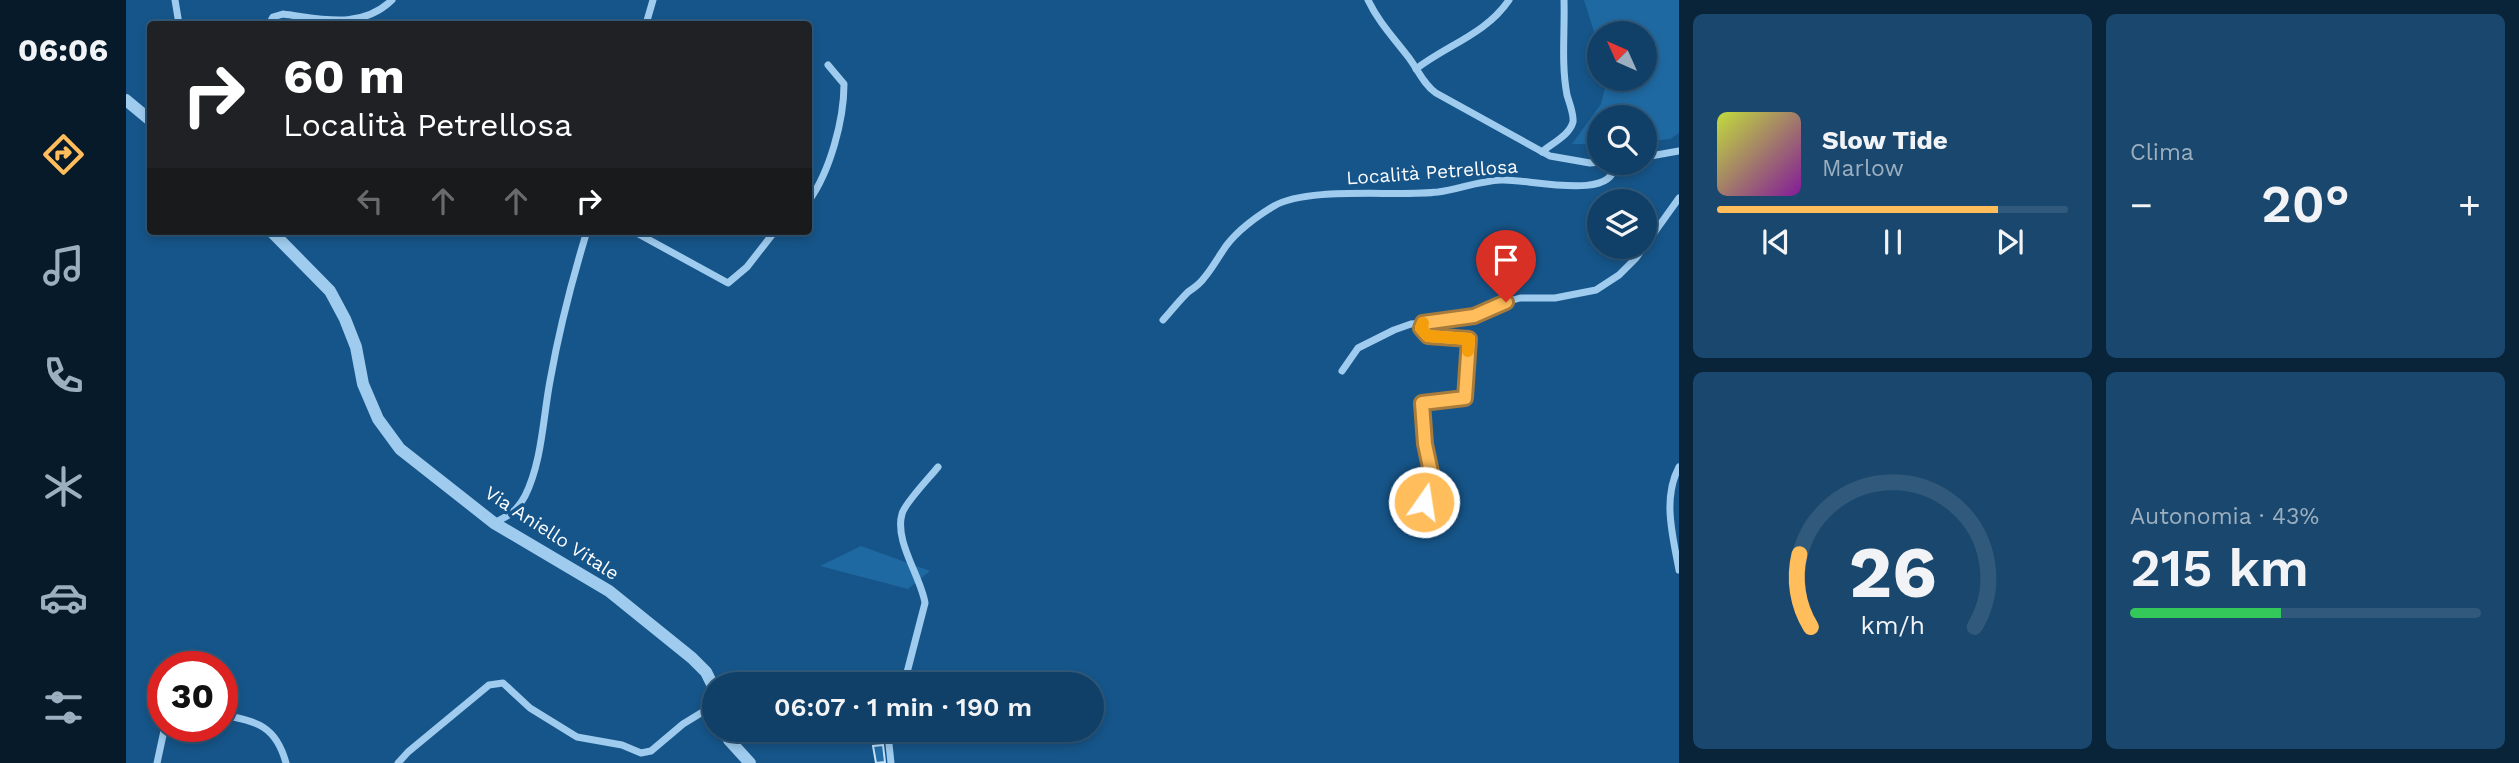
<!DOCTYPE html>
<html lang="it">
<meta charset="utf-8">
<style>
:root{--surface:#104067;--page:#19476d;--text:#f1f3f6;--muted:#9cafc0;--line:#30597b;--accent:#ffbd5b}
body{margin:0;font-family:"Work Sans",sans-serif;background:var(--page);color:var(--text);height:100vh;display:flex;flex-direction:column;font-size:26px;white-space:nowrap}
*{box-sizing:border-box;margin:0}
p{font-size:23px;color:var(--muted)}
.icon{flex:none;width:38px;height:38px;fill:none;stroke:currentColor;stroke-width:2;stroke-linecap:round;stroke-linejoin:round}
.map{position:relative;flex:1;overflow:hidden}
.side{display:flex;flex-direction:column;gap:14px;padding:14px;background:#092339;width:840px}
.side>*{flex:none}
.top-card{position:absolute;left:21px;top:21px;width:665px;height:214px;border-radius:7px;box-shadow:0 4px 10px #0003,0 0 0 2px var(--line);background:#202124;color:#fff;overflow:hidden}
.needle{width:46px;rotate:315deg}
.fabs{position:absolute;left:1461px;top:21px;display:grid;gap:14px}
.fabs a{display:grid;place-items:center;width:70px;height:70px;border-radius:50%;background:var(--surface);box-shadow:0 4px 10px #0003,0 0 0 2px var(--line);font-size:35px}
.speed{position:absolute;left:21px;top:651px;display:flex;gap:14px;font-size:35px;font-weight:700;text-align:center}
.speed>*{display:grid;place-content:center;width:91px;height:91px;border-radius:50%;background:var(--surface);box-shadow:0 4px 10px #0003,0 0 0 2px var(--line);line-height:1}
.speed .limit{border:10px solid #d22;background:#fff;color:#111}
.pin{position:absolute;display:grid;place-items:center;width:60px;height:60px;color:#fff;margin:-72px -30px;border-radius:50% 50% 50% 0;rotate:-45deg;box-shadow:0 0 7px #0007}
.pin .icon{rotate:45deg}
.me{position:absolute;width:77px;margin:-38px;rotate:13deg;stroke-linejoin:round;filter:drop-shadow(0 0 5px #0008)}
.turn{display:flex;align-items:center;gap:24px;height:147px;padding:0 21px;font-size:32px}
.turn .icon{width:91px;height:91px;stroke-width:2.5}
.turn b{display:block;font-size:49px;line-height:60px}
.lanes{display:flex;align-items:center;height:66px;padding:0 21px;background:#0003;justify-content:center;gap:35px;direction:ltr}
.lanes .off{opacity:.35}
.big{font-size:52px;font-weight:600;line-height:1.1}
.side .card{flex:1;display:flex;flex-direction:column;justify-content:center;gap:10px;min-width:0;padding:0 24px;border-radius:10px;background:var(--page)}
.side .dial{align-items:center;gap:0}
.dial svg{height:182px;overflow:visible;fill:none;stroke:var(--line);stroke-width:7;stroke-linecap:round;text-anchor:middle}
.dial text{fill:var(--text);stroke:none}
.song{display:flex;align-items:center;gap:21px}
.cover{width:84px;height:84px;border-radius:10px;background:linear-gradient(135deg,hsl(70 70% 55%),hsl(290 70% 35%))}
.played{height:7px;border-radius:4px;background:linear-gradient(90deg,var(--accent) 80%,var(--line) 80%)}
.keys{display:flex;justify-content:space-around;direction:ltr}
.heat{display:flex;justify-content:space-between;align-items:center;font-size:38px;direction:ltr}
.charge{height:10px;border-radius:5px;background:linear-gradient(90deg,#34c759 43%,var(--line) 0)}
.side .tiles{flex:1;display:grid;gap:14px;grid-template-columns:repeat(2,1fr)}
.trip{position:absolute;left:576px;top:672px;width:402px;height:70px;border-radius:35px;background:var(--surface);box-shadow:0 4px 10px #0003,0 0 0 2px var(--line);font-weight:600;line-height:70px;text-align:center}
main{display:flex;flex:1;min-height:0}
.tabs{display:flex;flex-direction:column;width:126px;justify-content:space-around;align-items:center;background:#061a29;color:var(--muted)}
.tabs .icon{width:49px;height:49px}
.tabs .active{color:var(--accent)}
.tabs b{font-size:32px;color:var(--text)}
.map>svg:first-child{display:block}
.green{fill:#1f69a2}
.building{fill:#246ea8;stroke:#c4e3fa;stroke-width:2}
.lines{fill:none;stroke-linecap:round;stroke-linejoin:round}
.minor{stroke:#9ecbee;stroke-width:7}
.tertiary{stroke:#9ecbee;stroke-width:12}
.route-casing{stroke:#a67b3b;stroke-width:18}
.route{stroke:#ffbd5b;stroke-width:12}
.slow{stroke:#f59e0b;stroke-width:12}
.labels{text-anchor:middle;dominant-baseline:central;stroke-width:7;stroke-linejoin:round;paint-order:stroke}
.street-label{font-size:19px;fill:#fff;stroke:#165589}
</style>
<main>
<nav class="tabs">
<b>06:06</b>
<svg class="icon active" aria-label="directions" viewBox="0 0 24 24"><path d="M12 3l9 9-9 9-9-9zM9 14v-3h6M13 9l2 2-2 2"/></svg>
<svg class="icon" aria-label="music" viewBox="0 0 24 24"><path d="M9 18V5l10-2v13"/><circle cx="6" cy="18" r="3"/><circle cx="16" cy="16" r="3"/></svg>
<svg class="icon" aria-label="phone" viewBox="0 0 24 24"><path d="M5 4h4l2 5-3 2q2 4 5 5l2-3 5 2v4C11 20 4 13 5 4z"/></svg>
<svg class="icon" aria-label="climate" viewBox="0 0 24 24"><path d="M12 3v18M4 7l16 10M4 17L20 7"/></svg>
<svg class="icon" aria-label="car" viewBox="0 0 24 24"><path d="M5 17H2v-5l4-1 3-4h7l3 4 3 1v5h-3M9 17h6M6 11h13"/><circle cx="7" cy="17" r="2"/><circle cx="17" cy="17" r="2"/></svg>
<svg class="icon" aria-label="filters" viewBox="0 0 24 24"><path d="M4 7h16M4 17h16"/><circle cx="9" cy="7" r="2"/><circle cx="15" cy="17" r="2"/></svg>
</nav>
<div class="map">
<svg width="1553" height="763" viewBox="0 0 1553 763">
<rect width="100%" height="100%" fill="#165589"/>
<g class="green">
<polygon points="1458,0 1553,0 1553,133 1544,139 1519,142 1519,117 1474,117 1473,144 1446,144 1475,104 1481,79 1519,79 1519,33 1474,33 1473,48"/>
<polygon points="735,546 804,571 782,589 694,566"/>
</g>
<polygon class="building" points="757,745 759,762 750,763 747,746"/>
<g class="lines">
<g class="minor">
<polyline points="49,0 53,24"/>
<path d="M1242 0C1252 21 1266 36 1280 54 1291 67 1296 83 1310 93L1424 156 1464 163 1474 162"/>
<path d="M143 24 147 17 157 14C196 19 235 30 266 0"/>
<polyline points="520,24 527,0"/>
<path d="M1290 69C1321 45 1360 34 1383 0"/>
<path d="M1416 152C1426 143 1443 136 1447 122 1448 114 1443 102 1441 95 1435 63 1439 32 1438 0"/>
<polyline points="1519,157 1553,151"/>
<path d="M682 202C704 172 718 120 718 84L702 65"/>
<polyline points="507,231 602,283 621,267 649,231"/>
<path d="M1037 320C1045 311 1053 301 1062 292 1068 288 1074 284 1078 278 1085 270 1090 261 1096 252 1107 234 1130 217 1148 206 1182 186 1270 197 1312 192 1333 189 1353 181 1375 180 1398 178 1492 203 1488 163"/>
<polyline points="1216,371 1232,348 1268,330 1285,324 1297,323"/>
<path d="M1553 467C1536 499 1547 537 1553 570"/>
<polyline points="1288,512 1309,491 1299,444 1296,403 1339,398 1343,339 1302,336 1295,328 1297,323 1348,316 1380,302 1394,298 1429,298 1470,290 1493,275 1510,258 1553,198"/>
<path d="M368 523C384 515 390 512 399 496 416 462 417 418 424 381 433 330 446 280 461 231"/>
<path d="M778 684 799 603C795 577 768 541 776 514 778 504 804 477 812 467"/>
<path d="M96 715C131 721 150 726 160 763"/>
<polyline points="31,763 39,726"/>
<polyline points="272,763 282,752 363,685 377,683 404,708 451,737 496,745 515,753 525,751 557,724 588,705"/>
<polyline points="765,763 763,744 766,730"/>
</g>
<g class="tertiary">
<polyline points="0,100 24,120"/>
<polyline points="145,231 204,291 219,319 230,347 237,384 252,419 274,449 368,523 483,591 566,658 580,672 588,688"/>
<polyline points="599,730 603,740 624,763"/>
</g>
</g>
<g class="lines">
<defs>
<polyline id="route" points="1298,502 1309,491 1299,444 1296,403 1339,398 1343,339 1302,336 1295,328 1297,323 1348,316 1380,302"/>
</defs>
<use href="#route" class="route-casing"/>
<use href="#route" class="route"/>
<polyline class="slow" points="1297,323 1295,328 1302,336 1343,339 1342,351"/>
</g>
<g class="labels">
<g class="street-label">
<text transform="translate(1306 172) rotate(-4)">Località Petrellosa</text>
<text transform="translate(426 533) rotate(33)">Via Aniello Vitale</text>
</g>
</g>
</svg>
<div class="fabs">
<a><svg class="needle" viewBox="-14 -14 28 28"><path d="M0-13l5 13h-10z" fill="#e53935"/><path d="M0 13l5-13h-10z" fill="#9cafc0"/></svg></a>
<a><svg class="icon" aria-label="search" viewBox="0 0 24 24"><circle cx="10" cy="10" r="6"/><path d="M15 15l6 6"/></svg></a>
<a><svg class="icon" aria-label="layers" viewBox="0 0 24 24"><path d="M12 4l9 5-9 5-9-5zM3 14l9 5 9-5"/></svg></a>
</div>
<div class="speed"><div class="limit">30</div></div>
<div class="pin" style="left:1380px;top:302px;background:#d93025"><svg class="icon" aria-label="arrive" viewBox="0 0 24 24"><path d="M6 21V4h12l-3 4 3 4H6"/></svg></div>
<svg class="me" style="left:1298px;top:502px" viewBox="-20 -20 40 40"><circle r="17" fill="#ffbd5b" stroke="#fff" stroke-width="3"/><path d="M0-11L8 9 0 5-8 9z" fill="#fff"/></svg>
<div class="trip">06:07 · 1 min · 190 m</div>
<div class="top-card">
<div class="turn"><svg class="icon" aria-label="right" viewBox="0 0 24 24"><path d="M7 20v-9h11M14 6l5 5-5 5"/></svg><div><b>60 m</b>Località Petrellosa</div></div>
<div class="lanes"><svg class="icon off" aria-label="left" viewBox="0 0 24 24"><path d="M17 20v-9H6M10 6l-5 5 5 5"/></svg><svg class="icon off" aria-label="ahead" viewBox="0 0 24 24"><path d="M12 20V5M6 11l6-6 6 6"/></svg><svg class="icon off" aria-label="ahead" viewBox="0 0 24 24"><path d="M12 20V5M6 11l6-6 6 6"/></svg><svg class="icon" aria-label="right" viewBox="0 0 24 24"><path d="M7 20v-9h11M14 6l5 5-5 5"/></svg></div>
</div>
</div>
<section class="side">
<div class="tiles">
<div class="card">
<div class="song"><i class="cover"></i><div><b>Slow Tide</b><p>Marlow</p></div></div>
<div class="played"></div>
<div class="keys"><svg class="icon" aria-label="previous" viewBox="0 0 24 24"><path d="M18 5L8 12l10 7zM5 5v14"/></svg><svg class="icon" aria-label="pause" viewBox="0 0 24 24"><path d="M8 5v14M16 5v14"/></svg><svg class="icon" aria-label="next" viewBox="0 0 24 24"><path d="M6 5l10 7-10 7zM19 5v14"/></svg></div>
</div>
<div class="card"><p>Clima</p>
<div class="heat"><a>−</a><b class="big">20°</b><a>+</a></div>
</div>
<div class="card dial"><svg viewBox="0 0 100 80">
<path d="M14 69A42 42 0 1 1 86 69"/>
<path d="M14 69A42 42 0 0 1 9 37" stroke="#ffbd5b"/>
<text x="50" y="56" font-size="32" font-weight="700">26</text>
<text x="50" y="72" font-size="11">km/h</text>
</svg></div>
<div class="card"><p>Autonomia · 43%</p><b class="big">215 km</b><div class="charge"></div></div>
</div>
</section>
</main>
